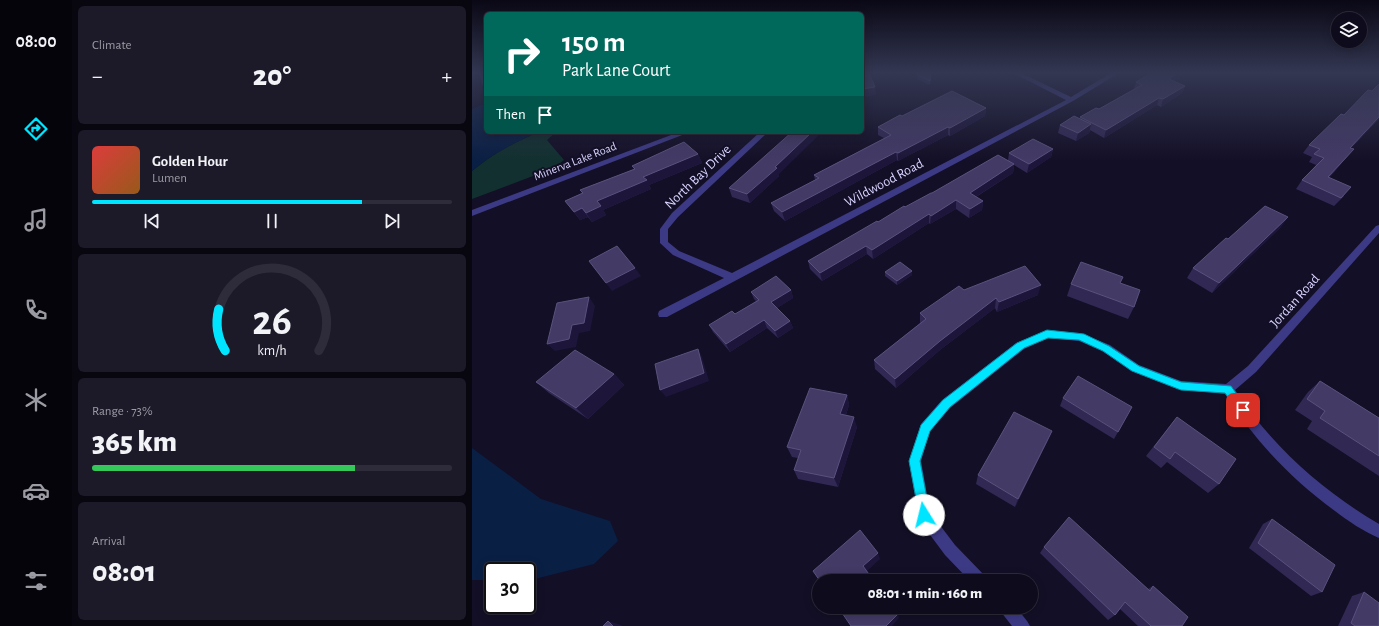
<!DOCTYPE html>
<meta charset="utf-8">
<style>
:root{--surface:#0e0b1c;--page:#1c1929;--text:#f1f3f6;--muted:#9b9ba3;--line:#2e2b3b;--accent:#00e5ff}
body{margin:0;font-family:"Alegreya Sans",sans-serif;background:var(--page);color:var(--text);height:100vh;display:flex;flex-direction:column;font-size:15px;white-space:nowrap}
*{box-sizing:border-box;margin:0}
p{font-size:13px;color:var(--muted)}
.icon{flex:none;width:22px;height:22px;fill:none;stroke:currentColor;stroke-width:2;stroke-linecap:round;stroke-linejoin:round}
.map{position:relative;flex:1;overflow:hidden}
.sheet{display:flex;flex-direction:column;gap:6px;padding:6px;background:#08060f;width:400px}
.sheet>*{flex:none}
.guide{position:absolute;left:12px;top:12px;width:380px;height:122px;border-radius:6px;box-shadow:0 2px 10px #0003,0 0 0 1px var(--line);background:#00695c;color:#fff;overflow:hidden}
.buttons{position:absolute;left:859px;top:12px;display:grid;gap:8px}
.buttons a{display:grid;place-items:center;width:36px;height:36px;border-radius:50%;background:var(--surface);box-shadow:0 2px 10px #0003,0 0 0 1px var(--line);font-size:20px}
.speed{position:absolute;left:12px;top:562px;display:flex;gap:8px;font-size:20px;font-weight:700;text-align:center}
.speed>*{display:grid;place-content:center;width:52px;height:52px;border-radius:50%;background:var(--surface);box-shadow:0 2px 10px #0003,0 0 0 1px var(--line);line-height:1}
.speed .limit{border:2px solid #111;border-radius:6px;background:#fff;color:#111}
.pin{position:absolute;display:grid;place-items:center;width:34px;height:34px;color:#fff;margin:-17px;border-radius:8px;box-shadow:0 2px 6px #0006}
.me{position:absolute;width:44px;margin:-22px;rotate:351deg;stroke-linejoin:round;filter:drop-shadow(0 0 3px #0008)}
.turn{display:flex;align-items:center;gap:14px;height:84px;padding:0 12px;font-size:18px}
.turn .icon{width:52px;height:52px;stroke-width:2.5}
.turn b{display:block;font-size:28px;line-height:34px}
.then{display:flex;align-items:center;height:38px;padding:0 12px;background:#0003;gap:8px;font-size:15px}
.big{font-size:30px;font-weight:800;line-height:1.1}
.sheet .widget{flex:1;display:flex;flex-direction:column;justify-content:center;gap:6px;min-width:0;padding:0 14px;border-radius:6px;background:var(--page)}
.sheet .dial{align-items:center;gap:0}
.dial svg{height:104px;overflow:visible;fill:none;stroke:var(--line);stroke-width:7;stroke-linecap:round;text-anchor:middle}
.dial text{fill:var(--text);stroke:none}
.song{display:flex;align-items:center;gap:12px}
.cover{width:48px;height:48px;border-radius:6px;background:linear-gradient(135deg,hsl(0 70% 55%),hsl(30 70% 35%))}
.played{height:4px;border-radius:2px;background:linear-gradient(90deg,var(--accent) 75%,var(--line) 75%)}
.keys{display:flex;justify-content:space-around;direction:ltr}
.heat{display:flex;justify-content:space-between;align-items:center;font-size:22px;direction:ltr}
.charge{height:6px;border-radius:3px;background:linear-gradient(90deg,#34c759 73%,var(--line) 0)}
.trip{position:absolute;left:340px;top:574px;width:226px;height:40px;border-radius:20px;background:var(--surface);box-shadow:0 2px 10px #0003,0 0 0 1px var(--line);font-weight:800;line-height:40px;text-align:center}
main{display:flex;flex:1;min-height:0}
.menu{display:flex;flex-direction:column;width:72px;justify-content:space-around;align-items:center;background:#06040b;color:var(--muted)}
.menu .icon{width:28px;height:28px}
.menu .selected{color:var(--accent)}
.menu b{font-size:18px;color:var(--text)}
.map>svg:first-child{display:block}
.green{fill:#12302f}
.water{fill:#0a1f44}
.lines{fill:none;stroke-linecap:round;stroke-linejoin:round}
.minor{fill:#3d3a85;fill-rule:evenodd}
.wall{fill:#312854}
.shaded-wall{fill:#1d163a}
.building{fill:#433a66;stroke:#5a527e}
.route{fill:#00e5ff;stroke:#0095a6}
.labels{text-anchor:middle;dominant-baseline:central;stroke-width:4;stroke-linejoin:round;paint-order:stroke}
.far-street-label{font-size:12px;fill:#d9d4ff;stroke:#130f26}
.street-label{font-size:14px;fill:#d9d4ff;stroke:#130f26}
</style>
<main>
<nav class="menu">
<b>08:00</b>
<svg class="icon selected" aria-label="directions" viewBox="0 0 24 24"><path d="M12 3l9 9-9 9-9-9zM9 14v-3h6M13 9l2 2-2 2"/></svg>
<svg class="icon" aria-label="music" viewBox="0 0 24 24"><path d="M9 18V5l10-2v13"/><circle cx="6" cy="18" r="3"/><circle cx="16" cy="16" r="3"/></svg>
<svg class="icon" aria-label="phone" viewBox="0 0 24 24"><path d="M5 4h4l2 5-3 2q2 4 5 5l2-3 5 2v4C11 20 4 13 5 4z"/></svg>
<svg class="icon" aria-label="climate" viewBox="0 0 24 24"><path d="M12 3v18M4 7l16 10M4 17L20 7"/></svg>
<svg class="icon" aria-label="car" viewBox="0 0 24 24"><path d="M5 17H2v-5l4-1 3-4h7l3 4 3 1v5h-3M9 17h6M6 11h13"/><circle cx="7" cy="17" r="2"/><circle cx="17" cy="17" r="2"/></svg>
<svg class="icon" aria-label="filters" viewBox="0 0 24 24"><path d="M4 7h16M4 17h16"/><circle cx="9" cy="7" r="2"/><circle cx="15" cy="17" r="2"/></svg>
</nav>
<section class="sheet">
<div class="widget"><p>Climate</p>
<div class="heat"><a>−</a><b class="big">20°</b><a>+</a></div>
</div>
<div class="widget">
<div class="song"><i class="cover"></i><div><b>Golden Hour</b><p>Lumen</p></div></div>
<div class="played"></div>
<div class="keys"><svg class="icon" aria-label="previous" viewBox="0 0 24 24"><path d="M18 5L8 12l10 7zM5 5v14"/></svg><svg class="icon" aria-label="pause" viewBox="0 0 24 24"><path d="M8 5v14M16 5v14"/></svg><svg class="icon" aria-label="next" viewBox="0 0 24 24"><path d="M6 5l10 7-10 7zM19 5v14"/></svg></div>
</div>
<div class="widget dial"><svg viewBox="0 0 100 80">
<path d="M14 69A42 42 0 1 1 86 69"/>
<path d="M14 69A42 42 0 0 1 9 37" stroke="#00e5ff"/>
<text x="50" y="56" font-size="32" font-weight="700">26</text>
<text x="50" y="72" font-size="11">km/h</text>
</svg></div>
<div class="widget"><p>Range · 73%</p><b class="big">365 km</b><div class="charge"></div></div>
<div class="widget"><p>Arrival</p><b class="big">08:01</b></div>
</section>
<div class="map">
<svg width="907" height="626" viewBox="0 0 907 626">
<rect width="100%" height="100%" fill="#130f26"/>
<path class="green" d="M67 132H84L75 140 92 160 82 168 0 199V171C22 153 41 143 67 132Z"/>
<g class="water">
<path d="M14 103V132H67C41 143 22 153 0 171V109Z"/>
<polygon points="0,448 69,499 138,521 146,541 122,564 59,580 55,580 55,571 21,571 21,580 0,580"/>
</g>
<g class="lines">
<g class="minor">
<polygon points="7,73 13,73 14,87 11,85"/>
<polygon points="541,73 549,73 599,97 639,73 647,73 601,101 195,317 187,317 186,314 187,311 252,278 201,255 188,243 188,229 200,213 288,132 296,132 206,217 196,229 196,242 207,251 260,273 594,100"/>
<polygon points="207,132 218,132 0,216 0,210"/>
<path d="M907 225V233L784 372 763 390C800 446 849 490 907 524V538C891 531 876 521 863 511 819 479 782 440 753 394L705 389 659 371 630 351 607 341 576 338 552 349 478 408 458 431 449 461 458 512 483 545 513 576 515 581H498L473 555 447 520 437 461 449 424 470 400 544 343 575 330 608 333 638 345 667 365 709 381 754 384 776 366 904 226Z"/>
<polygon points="527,607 544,607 555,621 558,626 540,626 529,612"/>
</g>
</g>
<g class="wall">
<polygon points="445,73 459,73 458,85 445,79"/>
<polygon points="710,74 701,81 713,86 710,93 689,107 685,105 632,138 618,130 617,133 604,141 586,133 588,125 608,119 608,117 627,109 662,89 664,82"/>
<polygon points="907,84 907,119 879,148 875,157 857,178 872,196 862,206 824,189 830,180 844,165 837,162 840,157 831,153 837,145 900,91"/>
<polygon points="514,108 513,116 478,136 476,135 426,161 425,160 313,221 302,211 299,203 343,180 342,175 412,138 406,135 406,127 430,116"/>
<polygon points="581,149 579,157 555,173 542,165 541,173 504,197 511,201 510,210 497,218 484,209 458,224 457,223 401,259 395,254 350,281 338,269 336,261 406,222 460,193 536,160 537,153"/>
<polygon points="226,154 230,163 177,185 179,189 131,210 134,215 120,222 116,217 108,220 93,201 110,193 108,190 162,169 160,166"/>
<polygon points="307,174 307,176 278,203 260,197 257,188"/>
<polygon points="816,217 808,228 740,293 715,278 721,268 756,239"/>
<polygon points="440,271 440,275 425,285 413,276 413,272"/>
<polygon points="648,283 662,307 656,319 595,296 599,284"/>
<polygon points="319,290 321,298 305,308 318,321 321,328 306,338 295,328 258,352 241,332 237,325 263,314 284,301 282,299 279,292"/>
<polygon points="492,290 566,295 525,312 523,308 468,350 424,388 403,369 402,360 448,323 448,313"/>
<polygon points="142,374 152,385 116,419 77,393 64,382"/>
<polygon points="848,381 907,418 907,476 835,429 840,421 823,410 836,392"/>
<polygon points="375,395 377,405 374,415 385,427 366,487 326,479 322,470 326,458 320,457 315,447"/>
<polygon points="591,398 646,432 642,439 588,406"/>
<polygon points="705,417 747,484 736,493 695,462 689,468 674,456"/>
<polygon points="580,431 575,442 543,507 504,484 506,475"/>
<polygon points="800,519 850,592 839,596 777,548 791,524"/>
<polygon points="572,547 676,589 681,586 710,626 666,626 648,609 643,615 636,620 568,553"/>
<polygon points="892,592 907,626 866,626 880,596"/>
</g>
<g class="shaded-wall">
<polygon points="705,73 710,73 710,74 694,86 697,79"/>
<polygon points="713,86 710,93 689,107 691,99"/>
<polygon points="403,87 404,95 390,97 390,89"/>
<polygon points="687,98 685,105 632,138 634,130"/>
<polygon points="514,108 513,116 478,136 478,128"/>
<polygon points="907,117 907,119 872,156 878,148"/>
<polygon points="619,124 617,133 604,141 606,133"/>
<polygon points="476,127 476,135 426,161 426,153"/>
<polygon points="340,132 350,132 307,174 307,176 278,203 275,194"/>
<polygon points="581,149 579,157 555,173 557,164"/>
<polygon points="882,149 875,157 849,186 856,177"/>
<polygon points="424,152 425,160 313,221 310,212"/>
<polygon points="226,154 230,163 177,185 179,189 131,210 134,215 120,222 114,213 125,201 171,177"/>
<polygon points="542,164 541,173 497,201 498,193"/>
<polygon points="484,200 484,209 458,224 459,216"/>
<polygon points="511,201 510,210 497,218 498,209"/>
<polygon points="110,208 116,217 108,220 102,212"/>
<polygon points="457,214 457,223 401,259 400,250"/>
<polygon points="816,217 808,228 740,293 747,283"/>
<polygon points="394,246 395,254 350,281 348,273"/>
<polygon points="163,268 169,276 140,291 134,283"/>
<polygon points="440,271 440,275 425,285 425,281"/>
<polygon points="569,285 566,295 525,312 527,302"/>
<polygon points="319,290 321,298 302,310 299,302"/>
<polygon points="117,297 123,306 118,331 107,333 104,347 83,351 75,344 100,325"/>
<polygon points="524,298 523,308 468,350 424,388 423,379 468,341"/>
<polygon points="292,320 295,328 258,352 254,344"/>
<polygon points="318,321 321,328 306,338 303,331"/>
<polygon points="226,349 230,357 237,381 194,397 188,390"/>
<polygon points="142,374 152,385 116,419 104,408"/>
<polygon points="375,395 377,405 371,424 368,414"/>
<polygon points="382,417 385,427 366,487 362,478"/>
<polygon points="580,431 575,442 543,507 546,499"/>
<polygon points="406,553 408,559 394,572 391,566"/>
<polygon points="426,614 427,618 420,626 414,626"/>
<polygon points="136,621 149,625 150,626 141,626"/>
</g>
<g class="building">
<polygon points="390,73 397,73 403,87 390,89"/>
<polygon points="445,73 459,73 458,81 445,75"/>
<polygon points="679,73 705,73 697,79 713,86 691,99 687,98 634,130 608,117 624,108 627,109 670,85 664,82"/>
<polygon points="907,84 907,117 878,148 882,149 856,177 879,187 869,198 830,180 852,158 842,154 848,149 837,145 869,114 872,115 896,90 900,91"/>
<polygon points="480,91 514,108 478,128 476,127 426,153 424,152 310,212 299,203 347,178 342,175 419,135 406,127 428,115 430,116"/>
<polygon points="602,116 619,124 606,133 588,125"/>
<polygon points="320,132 340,132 303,167 305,168 275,194 257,188"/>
<polygon points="561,139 581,149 557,164 537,153"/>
<polygon points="212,142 226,154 171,177 175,180 125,201 129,206 114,213 110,208 102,212 93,201 111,193 108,190 163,169 160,166"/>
<polygon points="526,155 542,164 498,193 511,201 498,209 484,200 459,216 457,214 400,250 394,246 348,273 336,261 405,221 406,222 432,206 433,207 459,193 460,193"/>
<polygon points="793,206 816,217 747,283 721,268 754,238 756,239"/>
<polygon points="145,246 163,268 134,283 117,261"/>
<polygon points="428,262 440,271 425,281 413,272"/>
<polygon points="609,262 651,277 648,283 668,290 662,307 599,284"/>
<polygon points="553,266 569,285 527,302 524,298 468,341 423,379 402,360 454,319 448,313 487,286 492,290"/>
<polygon points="304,276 319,290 299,302 318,321 303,331 292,320 254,344 237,325 260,311 263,314 287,300 279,292"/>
<polygon points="117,297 112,323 100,325 97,339 75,344 85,303"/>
<polygon points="226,349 232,373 188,390 183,364"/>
<polygon points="103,350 142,374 104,408 64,382"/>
<polygon points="606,376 660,407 646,432 591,398"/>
<polygon points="848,381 907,418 907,456 848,418 853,411 835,399"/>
<polygon points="338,388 375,395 368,414 382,417 362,478 322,470 329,450 315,447"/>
<polygon points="542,412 580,431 546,499 506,475"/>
<polygon points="705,417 764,459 747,484 703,452 698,459 682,447"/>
<polygon points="597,517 678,591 681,586 716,617 710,626 679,626 653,602 643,615 572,547"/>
<polygon points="800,519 863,565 850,592 786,543"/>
<polygon points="388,530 406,553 391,566 402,581 348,581 341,571"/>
<polygon points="892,592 907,603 907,626 883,626 879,623"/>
<polygon points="366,607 422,607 426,614 414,626 379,626"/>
<polygon points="136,621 141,626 131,626"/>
</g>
<linearGradient id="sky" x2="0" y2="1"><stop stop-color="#0a0815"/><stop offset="0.45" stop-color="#333752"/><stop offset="1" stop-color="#333752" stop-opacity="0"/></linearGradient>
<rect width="907" height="161" fill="url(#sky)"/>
<polygon class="route" points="575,330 612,334 637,346 667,366 709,382 759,386 776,410 774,413 771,415 767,413 753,393 709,390 660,371 631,351 607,340 576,338 552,348 478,407 458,431 448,461 458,515 456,520 452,521 448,520 437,461 449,425 471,400 545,343"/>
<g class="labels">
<g class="far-street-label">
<text transform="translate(103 161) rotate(-21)">Minerva Lake Road</text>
</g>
<g class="street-label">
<text transform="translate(226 177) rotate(-44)">North Bay Drive</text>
<text transform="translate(412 183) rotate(-28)">Wildwood Road</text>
<text transform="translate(823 301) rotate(-48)">Jordan Road</text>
</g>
</g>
</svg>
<div class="buttons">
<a><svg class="icon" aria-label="layers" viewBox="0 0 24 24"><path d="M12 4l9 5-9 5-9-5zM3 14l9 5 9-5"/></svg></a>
</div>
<div class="speed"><div class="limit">30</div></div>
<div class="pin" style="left:771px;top:410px;background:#d93025"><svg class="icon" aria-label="arrive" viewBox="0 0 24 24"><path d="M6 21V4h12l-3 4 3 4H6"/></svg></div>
<svg class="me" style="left:452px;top:515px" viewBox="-20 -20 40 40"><circle r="19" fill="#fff"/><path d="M0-13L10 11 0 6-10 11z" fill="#00e5ff"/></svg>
<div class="trip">08:01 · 1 min · 160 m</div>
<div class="guide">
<div class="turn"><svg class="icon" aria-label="right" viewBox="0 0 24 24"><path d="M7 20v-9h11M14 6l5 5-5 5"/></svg><div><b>150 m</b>Park Lane Court</div></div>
<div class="then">Then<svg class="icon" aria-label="arrive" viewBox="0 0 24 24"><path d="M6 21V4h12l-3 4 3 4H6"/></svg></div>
</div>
</div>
</main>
